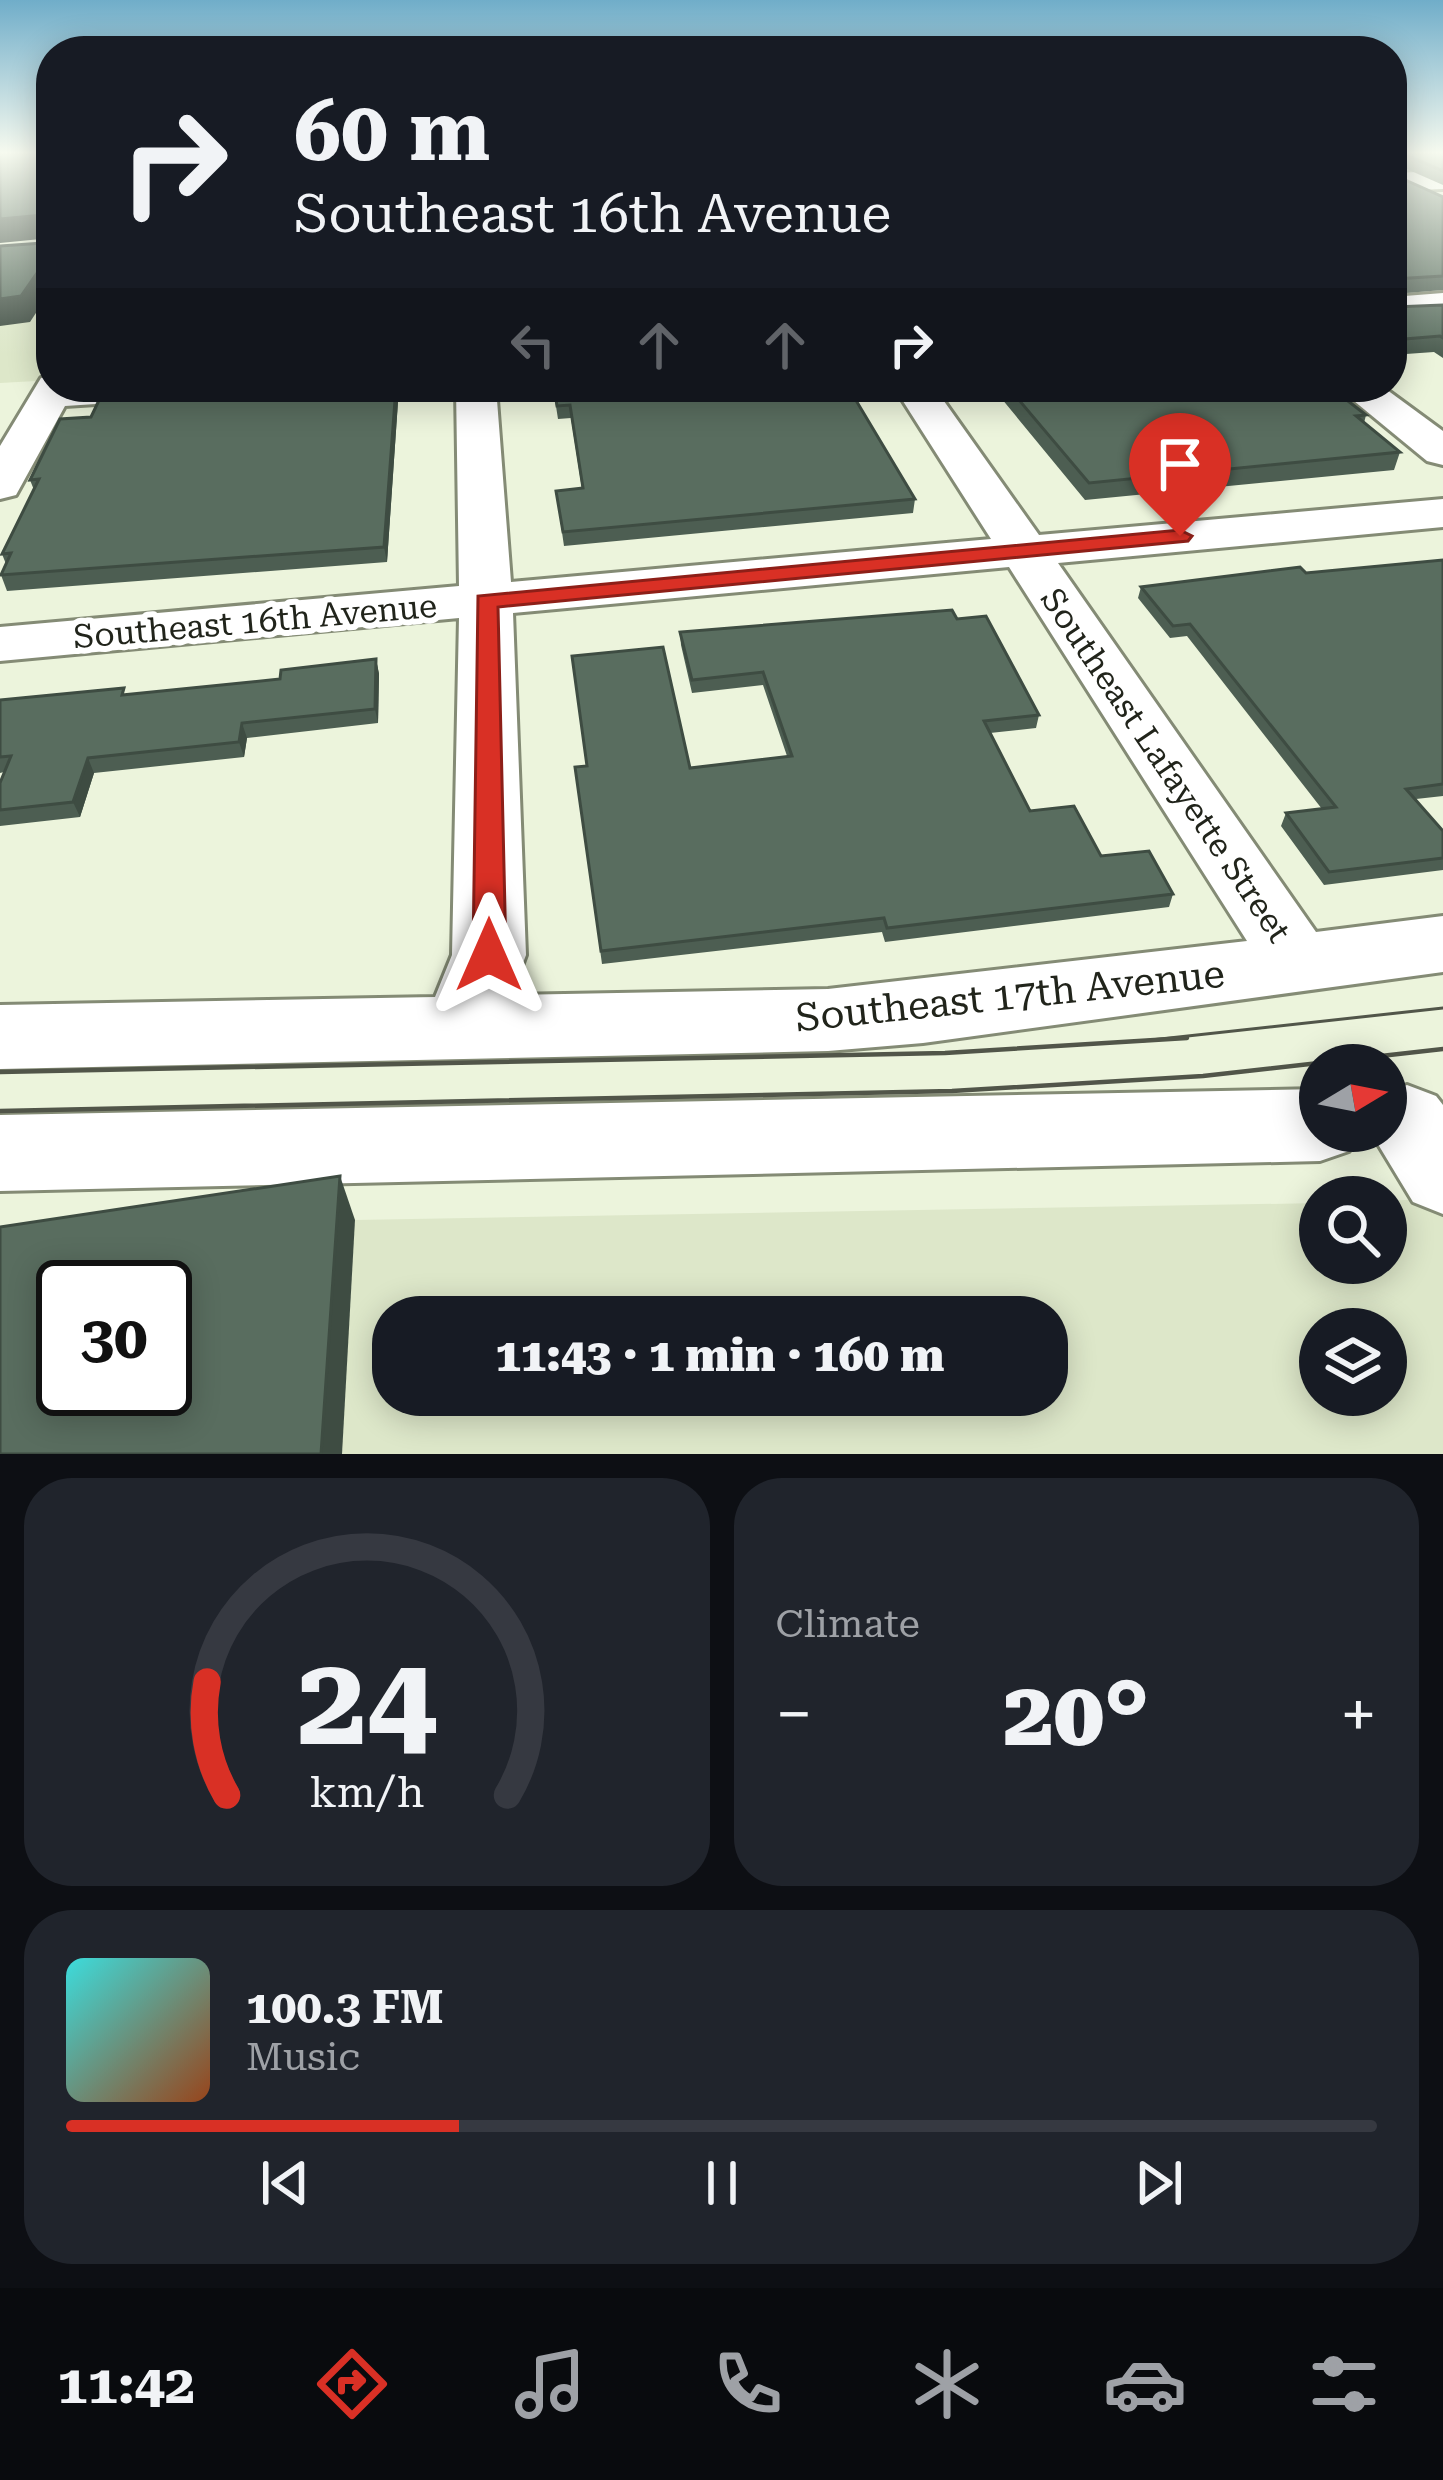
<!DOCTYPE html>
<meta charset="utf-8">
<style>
:root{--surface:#171b24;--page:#20242c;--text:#f1f3f6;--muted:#9ea1a6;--line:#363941;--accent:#d93025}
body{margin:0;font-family:"Roboto Serif",serif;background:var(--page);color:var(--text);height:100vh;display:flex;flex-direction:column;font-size:45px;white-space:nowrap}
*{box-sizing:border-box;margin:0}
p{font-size:39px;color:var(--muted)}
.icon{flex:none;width:66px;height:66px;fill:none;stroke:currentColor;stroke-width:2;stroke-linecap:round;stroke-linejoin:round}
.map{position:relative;height:1454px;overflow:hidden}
.panel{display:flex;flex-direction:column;gap:24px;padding:24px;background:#0d0f14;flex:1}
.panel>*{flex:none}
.banner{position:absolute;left:36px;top:36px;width:1371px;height:366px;border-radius:48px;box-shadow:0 6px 30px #0003;background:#171b24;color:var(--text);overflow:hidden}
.needle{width:78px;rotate:80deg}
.buttons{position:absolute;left:1299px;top:1044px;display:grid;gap:24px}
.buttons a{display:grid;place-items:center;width:108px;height:108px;border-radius:50%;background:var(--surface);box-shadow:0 6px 30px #0003;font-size:60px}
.speed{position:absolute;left:36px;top:1260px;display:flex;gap:24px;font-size:60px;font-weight:700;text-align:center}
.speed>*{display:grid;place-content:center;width:156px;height:156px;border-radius:50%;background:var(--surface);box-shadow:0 6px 30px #0003;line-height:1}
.speed .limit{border:6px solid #111;border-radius:18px;background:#fff;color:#111}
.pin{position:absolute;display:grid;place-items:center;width:102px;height:102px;color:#fff;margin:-123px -51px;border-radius:50% 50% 50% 0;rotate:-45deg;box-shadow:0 0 12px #0007}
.pin .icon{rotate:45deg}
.me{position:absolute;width:132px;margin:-66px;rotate:0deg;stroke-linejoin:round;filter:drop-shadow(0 0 9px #0008)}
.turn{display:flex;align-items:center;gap:42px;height:252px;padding:0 60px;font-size:54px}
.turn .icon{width:156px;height:156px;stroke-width:2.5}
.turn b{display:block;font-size:84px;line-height:102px}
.lanes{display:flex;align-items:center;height:114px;padding:0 60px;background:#0003;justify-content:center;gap:60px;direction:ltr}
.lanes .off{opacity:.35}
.big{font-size:90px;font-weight:800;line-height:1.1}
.panel .tile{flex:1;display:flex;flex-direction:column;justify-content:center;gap:18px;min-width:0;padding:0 42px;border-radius:48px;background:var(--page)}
.panel .dial{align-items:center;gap:0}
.dial svg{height:312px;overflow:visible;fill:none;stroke:var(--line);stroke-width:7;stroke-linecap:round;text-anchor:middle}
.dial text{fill:var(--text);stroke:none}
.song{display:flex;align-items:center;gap:36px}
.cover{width:144px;height:144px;border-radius:18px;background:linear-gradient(135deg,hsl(180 70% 55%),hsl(20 70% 35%))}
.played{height:12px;border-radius:6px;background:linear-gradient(90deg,var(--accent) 30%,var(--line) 30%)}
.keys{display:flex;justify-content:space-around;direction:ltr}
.heat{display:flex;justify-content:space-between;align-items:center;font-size:66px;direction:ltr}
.panel .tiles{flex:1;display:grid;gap:24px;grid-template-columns:1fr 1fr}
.tile:last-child{grid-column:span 2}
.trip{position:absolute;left:372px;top:1296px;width:696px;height:120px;border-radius:48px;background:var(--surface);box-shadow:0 6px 30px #0003;font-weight:800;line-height:120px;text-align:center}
.tabs{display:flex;height:192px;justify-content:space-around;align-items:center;background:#090b0e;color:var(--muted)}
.tabs .icon{width:84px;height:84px}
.tabs .on{color:var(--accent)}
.tabs b{font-size:54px;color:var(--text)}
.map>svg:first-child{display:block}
.built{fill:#dde7c9;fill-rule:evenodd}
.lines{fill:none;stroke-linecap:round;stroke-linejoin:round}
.minor-casing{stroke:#848b75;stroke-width:6}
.minor{fill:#fff;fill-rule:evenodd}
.tram-far1{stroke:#515549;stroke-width:3}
.tram{stroke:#515549;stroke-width:4.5}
.wall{fill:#4d5e52}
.shaded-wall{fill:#3e4c42}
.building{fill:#596d5f;stroke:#3e4c42;stroke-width:3;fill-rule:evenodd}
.route{fill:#d93025;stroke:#8d1f18;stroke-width:3}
.labels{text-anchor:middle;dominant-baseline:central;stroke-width:12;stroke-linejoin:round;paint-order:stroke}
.street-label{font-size:33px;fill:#21241b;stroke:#fff}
.near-street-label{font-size:39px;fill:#21241b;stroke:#fff}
</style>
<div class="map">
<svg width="1443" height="1454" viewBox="0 0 1443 1454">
<rect width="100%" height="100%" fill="#ecf4dc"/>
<g class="built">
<polygon points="51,265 51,355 36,381 0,383 0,267"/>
<path d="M1443 1198V1454H0V1233L355 1220 1320 1203V1263H1386V1201ZM63 1287H165V1389H63ZM393 1317H1047V1395H393ZM1320 1329H1386V1395H1320Z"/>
</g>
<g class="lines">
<defs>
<g id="minor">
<polygon points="1443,171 1443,189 1392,191 1392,173"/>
<polygon points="1443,293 1443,315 1392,319 1392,297"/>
<polygon points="51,376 51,387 193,387 187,396 173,399 65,406 16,495 0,499 0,446 41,378"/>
<path d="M456 387H496L511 582 991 539 894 387H934L1039 535 1443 499V527L1058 563 1316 932 1443 916V972L923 1043 828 1051 0 1069V1005L435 997 452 955 459 618 0 661V627L459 586ZM1009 567 1247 941 828 989 511 995 526 955 513 613Z"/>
<polygon points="1337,387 1383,387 1443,431 1443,465 1427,461"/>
<polygon points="1407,1085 1436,1096 1443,1105 1443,1214 1413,1202 1370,1131 1386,1131 1386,1093"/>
<polygon points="1320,1089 1320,1131 1359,1131 1349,1151 1320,1161 0,1191 0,1115"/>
</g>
</defs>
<use href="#minor" class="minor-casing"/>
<use href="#minor" class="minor"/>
<polyline class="tram-far1" points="1142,1041 1443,1008"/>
<g class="tram">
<polyline points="0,1072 945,1053 1187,1038"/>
<polyline points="0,1111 952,1091 1203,1076 1443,1049"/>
</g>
</g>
<g class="wall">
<polygon points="1392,151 1443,151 1443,185 1393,163"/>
<polygon points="1392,174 1443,197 1443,290 1394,294 1394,307 1443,305 1443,358 1434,352 1392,355"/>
<polygon points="181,387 399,387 387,562 7,591 1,575 6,564 2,554 34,490 30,480 91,417"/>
<polygon points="553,387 775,398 915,499 913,513 564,546 556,491 582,489 571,418 558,419"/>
<polygon points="992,387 1330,387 1366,415 1364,423 1400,452 1394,470 1085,500"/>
<polygon points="1443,560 1443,796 1416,799 1443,831 1443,870 1324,885 1281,826 1286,813 1322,809 1187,636 1170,638 1138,598 1141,587"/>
<polygon points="957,619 1039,715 1036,728 990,733 1030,811 1101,856 1173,894 1169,907 885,942 882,932 602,964 575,767 690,768 787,756 763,685 692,693 681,645 680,632"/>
<polygon points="376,659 379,674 378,723 247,738 244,757 94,773 80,817 0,826 0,783 4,772 0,773 0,700 127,694 280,679"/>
</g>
<g class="shaded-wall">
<polygon points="43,215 51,238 0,243 0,219"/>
<polygon points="51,253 51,290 30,322 0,326 0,299"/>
<polygon points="396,387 399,387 387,562 384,547"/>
<polygon points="376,659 379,674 378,723 375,709"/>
<polygon points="242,723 247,738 244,757 239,742"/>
<polygon points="88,758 94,773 80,817 73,802"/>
<polygon points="340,1176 355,1220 342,1454 321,1454"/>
</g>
<g class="building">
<polygon points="0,151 51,151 51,253 21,296 0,299 0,246 43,243 48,239 48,220 43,215 0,219"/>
<polygon points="1397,151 1443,151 1443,171"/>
<polygon points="1392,174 1443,197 1443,276 1394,279 1394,307 1443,305 1443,338 1440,336 1392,340"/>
<polygon points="181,387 396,387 384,547 1,575 11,553 2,554 39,479 30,480 60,419 91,417 102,394"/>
<polygon points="554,387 770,387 775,398 851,392 915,499 563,532 556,491 583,488 570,405 557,406"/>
<polygon points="1008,387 1330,387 1366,415 1356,416 1400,452 1089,483"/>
<polygon points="1443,560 1443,784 1406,789 1443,831 1443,858 1329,872 1286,813 1336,807 1190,624 1173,626 1141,587 1300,567 1306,573"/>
<polygon points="952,610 957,619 986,616 1039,715 984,721 1030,811 1074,806 1101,856 1149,851 1173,894 887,928 884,918 601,951 575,767 587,766 572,656 663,647 690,768 792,756 763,672 692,680 680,632"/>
<polygon points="376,659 375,709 242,723 239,742 88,758 73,802 0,810 0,783 11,756 0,757 0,700 124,688 122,695 280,679 281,670"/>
<path d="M340 1176 321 1454H0V1227ZM63 1287H165V1389H63Z"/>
</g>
<linearGradient id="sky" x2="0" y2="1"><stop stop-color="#70adc9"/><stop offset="0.43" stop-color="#f6faef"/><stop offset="1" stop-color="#f6faef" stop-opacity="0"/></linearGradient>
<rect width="1443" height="355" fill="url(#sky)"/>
<polygon class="route" points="1180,530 1192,536 1188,541 498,607 506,955 501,964 489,968 478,964 473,955 478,596"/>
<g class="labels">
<g class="street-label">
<text transform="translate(255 621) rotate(-5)">Southeast 16th Avenue</text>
<text transform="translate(1166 765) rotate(56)">Southeast Lafayette Street</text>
</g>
<g class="near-street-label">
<text transform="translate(1010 996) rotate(-6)">Southeast 17th Avenue</text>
</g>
</g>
</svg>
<div class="buttons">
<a><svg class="needle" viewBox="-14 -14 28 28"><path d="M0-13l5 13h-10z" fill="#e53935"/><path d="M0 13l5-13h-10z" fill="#9ea1a6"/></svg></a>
<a><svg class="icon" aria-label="search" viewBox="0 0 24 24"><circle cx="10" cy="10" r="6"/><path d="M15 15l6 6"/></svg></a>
<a><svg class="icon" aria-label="layers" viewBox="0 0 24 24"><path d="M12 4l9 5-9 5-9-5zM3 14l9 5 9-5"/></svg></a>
</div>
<div class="speed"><div class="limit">30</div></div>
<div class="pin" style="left:1180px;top:536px;background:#d93025"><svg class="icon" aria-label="arrive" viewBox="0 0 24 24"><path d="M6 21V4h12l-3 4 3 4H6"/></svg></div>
<svg class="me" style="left:489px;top:955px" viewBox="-20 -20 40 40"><path d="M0-17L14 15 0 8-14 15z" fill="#d93025" stroke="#fff" stroke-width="4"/></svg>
<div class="trip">11:43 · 1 min · 160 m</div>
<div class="banner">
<div class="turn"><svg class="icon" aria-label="right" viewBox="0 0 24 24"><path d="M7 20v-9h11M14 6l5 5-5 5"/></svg><div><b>60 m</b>Southeast 16th Avenue</div></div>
<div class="lanes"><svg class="icon off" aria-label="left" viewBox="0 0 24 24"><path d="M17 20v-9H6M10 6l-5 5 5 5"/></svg><svg class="icon off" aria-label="ahead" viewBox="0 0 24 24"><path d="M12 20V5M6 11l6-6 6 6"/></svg><svg class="icon off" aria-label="ahead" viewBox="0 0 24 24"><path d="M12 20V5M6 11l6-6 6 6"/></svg><svg class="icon" aria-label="right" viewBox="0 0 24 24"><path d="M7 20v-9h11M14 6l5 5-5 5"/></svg></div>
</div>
</div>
<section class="panel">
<div class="tiles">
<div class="tile dial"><svg viewBox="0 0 100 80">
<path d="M14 69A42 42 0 1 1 86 69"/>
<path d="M14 69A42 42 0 0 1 9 40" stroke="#d93025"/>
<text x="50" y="56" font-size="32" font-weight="700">24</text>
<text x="50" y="72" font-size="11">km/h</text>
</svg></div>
<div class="tile"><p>Climate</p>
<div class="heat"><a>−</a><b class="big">20°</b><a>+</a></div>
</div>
<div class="tile">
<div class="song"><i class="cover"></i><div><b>100.3 FM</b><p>Music</p></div></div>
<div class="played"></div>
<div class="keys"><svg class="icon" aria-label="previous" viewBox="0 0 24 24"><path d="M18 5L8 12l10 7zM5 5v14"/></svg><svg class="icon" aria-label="pause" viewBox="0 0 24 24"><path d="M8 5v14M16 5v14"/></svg><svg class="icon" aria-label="next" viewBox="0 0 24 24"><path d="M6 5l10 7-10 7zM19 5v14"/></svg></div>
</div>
</div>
</section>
<nav class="tabs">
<b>11:42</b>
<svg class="icon on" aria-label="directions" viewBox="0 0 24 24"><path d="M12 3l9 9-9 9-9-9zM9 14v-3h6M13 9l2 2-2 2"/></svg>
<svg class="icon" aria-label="music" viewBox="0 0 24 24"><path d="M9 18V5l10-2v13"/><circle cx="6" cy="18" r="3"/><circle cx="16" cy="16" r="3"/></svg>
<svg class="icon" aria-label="phone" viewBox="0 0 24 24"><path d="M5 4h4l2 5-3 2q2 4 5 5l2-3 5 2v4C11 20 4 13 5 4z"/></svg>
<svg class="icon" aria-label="climate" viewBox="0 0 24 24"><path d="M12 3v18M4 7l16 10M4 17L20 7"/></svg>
<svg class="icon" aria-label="car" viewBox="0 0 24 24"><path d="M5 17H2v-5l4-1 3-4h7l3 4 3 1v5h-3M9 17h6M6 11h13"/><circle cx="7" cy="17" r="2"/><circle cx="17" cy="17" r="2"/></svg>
<svg class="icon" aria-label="filters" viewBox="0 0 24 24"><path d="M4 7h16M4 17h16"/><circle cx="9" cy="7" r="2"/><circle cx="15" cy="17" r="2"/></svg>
</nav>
